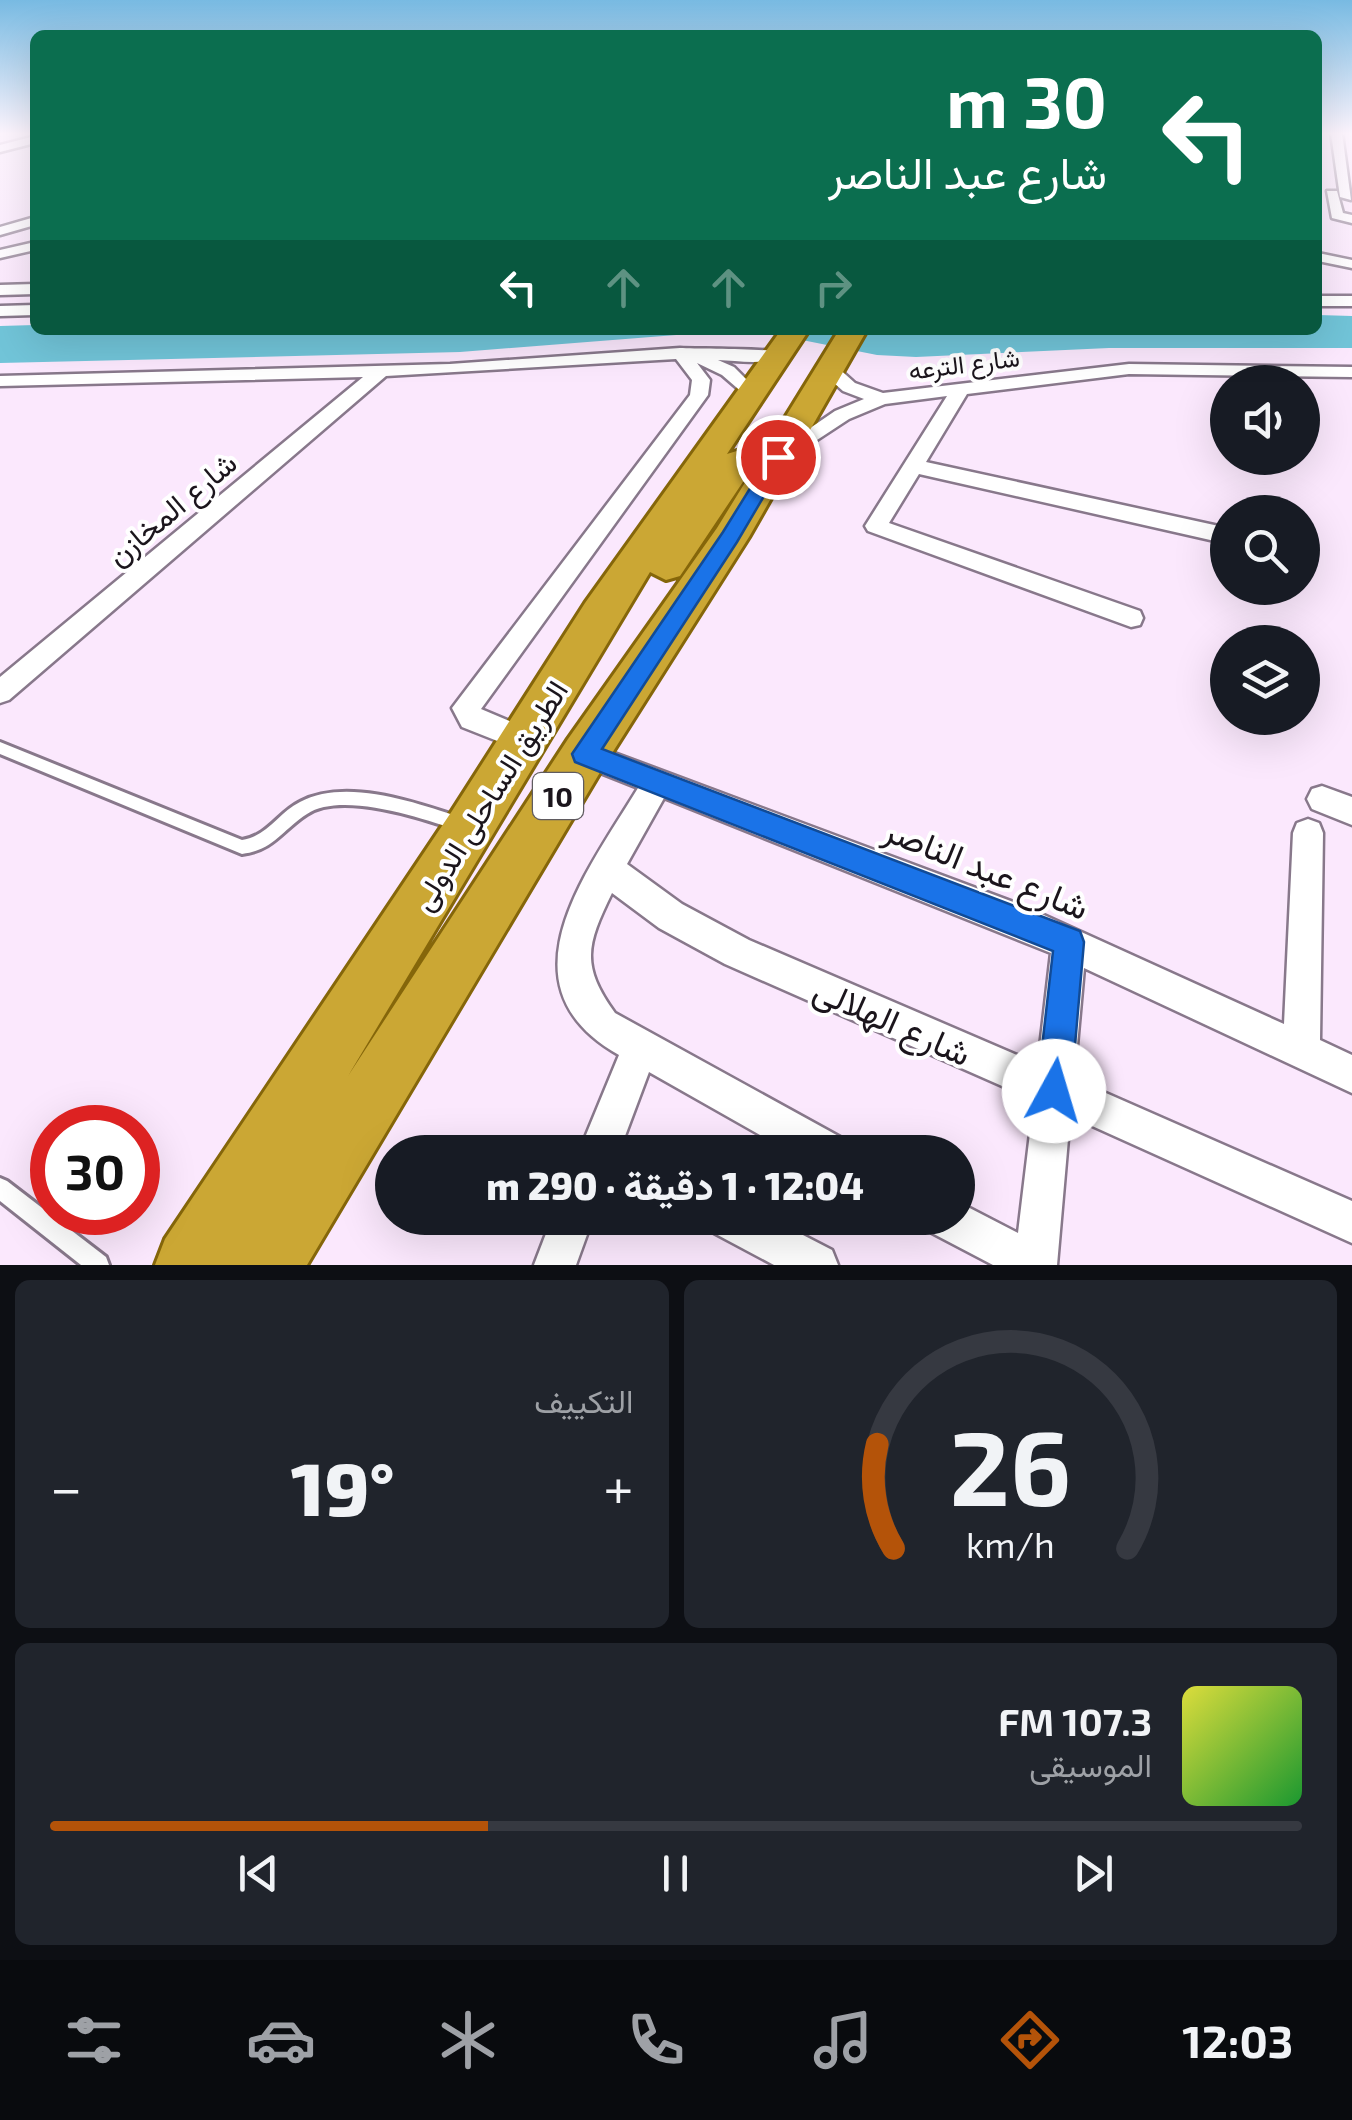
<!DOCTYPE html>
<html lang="ar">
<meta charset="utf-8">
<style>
:root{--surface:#171b24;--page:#20242c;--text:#f1f3f6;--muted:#9ea1a6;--line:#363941;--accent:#b45309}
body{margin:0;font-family:"Exo 2",Vazirmatn,sans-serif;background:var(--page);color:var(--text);direction:rtl;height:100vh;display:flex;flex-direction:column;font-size:38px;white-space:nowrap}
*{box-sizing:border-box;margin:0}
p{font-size:32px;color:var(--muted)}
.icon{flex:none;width:55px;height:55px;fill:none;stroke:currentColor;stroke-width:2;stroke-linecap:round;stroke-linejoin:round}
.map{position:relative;height:1265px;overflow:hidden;direction:ltr}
.side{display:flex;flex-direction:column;gap:15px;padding:15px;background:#0d0f14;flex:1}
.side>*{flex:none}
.hud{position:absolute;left:30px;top:30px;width:1292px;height:305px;border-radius:15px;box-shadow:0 10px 40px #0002;direction:rtl;background:#0b6e4f;color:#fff;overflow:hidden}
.buttons{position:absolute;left:1210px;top:365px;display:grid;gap:20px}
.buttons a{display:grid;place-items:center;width:110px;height:110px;border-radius:50%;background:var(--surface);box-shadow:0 10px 40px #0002;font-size:50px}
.speed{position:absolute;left:30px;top:1105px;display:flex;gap:20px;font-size:50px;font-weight:700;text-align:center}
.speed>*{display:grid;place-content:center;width:130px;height:130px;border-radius:50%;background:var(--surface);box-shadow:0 10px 40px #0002;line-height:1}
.speed .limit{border:15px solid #d22;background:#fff;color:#111}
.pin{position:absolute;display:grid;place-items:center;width:85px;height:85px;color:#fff;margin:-42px;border:5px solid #fff;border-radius:50%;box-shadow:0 2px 10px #0007}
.me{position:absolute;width:110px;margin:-55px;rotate:6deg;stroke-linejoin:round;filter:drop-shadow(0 0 8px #0008)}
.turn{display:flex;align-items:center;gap:35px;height:210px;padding:0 50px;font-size:45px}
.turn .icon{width:130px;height:130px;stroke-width:2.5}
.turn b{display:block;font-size:70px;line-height:85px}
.lanes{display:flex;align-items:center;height:95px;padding:0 50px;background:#0003;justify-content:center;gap:50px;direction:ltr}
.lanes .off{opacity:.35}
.big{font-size:75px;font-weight:800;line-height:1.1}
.side .card{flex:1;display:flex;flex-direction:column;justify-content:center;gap:15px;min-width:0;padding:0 35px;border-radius:15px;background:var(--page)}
.side .dial{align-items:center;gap:0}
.dial svg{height:260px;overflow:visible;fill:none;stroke:var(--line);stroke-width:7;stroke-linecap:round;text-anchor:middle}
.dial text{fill:var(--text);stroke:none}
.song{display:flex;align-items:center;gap:30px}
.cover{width:120px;height:120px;border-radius:15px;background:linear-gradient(135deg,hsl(60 70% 55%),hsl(130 70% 35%))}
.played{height:10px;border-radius:5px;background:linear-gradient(90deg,var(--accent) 35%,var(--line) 35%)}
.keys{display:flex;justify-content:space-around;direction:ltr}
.heat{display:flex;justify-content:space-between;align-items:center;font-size:55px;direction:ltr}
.side .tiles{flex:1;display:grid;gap:15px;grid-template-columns:1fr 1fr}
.card:last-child{grid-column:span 2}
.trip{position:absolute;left:375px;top:1135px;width:600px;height:100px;border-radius:50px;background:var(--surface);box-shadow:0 10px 40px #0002;font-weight:800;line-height:100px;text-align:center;direction:rtl}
.menu{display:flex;height:160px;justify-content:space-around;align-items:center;background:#090b0e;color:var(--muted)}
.menu .icon{width:70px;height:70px}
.menu .selected{color:var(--accent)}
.menu b{font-size:45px;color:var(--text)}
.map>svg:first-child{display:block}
.water{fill:#71c4d8}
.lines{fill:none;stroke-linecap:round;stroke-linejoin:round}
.service-casing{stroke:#88788b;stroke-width:6}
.minor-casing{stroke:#88788b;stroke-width:5}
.trunk-casing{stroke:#85660a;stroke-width:6}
.service{fill:#fff;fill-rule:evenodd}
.minor{fill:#fff;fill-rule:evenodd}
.trunk{fill:#cba734;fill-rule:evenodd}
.route{fill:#1a73e8;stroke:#114b97;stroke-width:2.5}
.labels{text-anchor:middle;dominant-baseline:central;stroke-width:8;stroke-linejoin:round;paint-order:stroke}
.far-street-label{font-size:25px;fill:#1b151c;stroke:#fff}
.shield{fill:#fff;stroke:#5f5b60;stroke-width:2.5}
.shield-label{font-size:28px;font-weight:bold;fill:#1b151c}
.street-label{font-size:30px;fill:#1b151c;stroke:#fff}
.near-street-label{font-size:35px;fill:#1b151c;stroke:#fff}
</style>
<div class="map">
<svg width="1352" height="1265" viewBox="0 0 1352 1265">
<rect width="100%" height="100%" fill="#fbe8fd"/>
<polygon class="water" points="1318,315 1352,316 1352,348 1109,348 916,357 877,355 772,334 727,331 460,352 0,363 0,326 35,325 35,330 1318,330"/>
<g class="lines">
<defs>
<g id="service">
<path d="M0 742 242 840C268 836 278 813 300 802 345 778 414 802 459 817L464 819 467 824 464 829 459 831C423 818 341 791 307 814 282 830 274 850 242 854L0 754Z"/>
<polygon points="0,1178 7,1181 106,1257 109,1265 81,1265 0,1201"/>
</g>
<g id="minor">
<polygon points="1331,133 1342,133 1351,200 1340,197"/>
<polygon points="35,136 35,143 0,152 0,145"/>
<polygon points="1327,191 1337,191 1343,213 1352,215 1352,223 1332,218"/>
<polygon points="35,217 35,225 0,235 0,227"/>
<polygon points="35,242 35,250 0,258 0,250"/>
<polygon points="1318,253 1352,260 1352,268 1318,261"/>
<polygon points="35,284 35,294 0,295 0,285"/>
<rect x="1318" y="296" width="34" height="10"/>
<polygon points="35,305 35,315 0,316 0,306"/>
<path d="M680 348C698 349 779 348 788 354 770 366 740 361 718 360L734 367 757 390V398L751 400 722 375 697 363 710 380 708 395 481 709 533 731 537 739 533 747 523 751 462 727 452 708 690 395 692 380 676 359 386 376 9 700 0 703V677L363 377 0 386V376L450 364Z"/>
<polygon points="1129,364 1352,367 1352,377 1129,374 967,394 926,462 1228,528 1228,544 919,474 889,523 1140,611 1143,618 1140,625 1131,627 868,531 865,526 947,396 885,404 849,419 785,461 778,463 768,457 835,411 864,399 843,391 824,374 824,366 836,366 855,383 883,393"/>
<path d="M585 742 1024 906 1284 1024 1293 833 1297 823 1308 819 1319 823 1323 833 1320 1040 1352 1055V1093L1084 968 1074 1079 1352 1201V1243L1070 1116 1057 1265H993L932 1233 926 1218H958V1202L1018 1233 1034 1100 725 964 659 928 612 893C587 944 580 965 615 1013L842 1138 848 1152H790L649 1072 619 1152H579L619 1055C496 986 587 872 638 788L575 763 571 754 575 745ZM664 798 1051 953 1038 1064 749 940 682 904 627 864Z"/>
<polygon points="1322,786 1352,797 1352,825 1312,809 1307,799 1312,789"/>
<polygon points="552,1218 593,1218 576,1265 534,1265"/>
<polygon points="708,1218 770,1218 832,1250 838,1265 774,1265 714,1233"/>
</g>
<polygon id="trunk" points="781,330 809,330 727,454 740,450 752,453 757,461 680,576 666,580 650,572 348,1076 568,739 717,528 839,330 867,330 749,537 602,769 307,1265 155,1265 165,1239 452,811 585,603"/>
</defs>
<use href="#service" class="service-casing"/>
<use href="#minor" class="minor-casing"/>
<use href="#trunk" class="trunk-casing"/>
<use href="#service" class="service"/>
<use href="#minor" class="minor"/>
<use href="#trunk" class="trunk"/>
</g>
<linearGradient id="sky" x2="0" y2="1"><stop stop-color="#78bae2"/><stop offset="0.43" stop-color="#fdf5fe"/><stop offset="1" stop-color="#fdf5fe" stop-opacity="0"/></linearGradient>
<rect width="1352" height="310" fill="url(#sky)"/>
<polygon class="route" points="778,451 787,457 737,542 602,749 1080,931 1084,942 1071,1091 1066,1103 1054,1108 1042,1103 1037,1091 1053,951 575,762 572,754 723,532 772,453"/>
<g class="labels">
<g class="far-street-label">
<text transform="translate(964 363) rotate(-7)">شارع الترعه</text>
</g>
<rect class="shield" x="533" y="773" width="50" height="46" rx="8"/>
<g class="shield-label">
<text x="558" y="796">10</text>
</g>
<g class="street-label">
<text transform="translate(171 508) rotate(-40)">شارع المخازن</text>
<text transform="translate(489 795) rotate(-58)">الطريق الساحلى الدولى</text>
</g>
<g class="near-street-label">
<text transform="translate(987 867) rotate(22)">شارع عبد الناصر</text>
<text transform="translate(893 1020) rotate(24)">شارع الهلالى</text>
</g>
</g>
</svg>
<div class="buttons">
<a><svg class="icon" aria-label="sound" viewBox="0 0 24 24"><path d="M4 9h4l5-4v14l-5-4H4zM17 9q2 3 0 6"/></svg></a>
<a><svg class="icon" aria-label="search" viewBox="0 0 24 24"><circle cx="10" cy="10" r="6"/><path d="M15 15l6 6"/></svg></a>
<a><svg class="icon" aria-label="layers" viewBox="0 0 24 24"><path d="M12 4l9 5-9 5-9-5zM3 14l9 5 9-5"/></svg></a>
</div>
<div class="speed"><div class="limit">30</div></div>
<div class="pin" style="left:778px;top:457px;background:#d93025"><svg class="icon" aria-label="arrive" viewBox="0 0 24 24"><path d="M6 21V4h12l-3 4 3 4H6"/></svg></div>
<svg class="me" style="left:1054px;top:1091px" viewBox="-20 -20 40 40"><circle r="19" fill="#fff"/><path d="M0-13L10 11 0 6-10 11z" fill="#1a73e8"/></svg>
<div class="trip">12:04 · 1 دقيقة · 290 m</div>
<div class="hud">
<div class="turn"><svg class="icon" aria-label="left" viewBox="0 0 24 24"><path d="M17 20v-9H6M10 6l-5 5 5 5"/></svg><div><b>30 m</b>شارع عبد الناصر</div></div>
<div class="lanes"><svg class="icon" aria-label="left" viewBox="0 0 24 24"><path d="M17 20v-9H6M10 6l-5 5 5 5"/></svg><svg class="icon off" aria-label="ahead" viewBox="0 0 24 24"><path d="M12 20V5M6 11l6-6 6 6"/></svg><svg class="icon off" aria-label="ahead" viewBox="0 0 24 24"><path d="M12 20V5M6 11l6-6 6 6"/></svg><svg class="icon off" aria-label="right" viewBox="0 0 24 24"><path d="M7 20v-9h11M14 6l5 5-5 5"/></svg></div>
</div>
</div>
<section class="side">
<div class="tiles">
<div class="card dial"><svg viewBox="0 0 100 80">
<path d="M14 69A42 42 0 1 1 86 69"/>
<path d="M14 69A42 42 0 0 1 9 37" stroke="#b45309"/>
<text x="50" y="56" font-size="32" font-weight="700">26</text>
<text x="50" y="72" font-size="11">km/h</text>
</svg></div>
<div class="card"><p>التكييف</p>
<div class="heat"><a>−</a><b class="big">19°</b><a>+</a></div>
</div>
<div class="card">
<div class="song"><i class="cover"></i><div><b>107.3 FM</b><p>الموسيقى</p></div></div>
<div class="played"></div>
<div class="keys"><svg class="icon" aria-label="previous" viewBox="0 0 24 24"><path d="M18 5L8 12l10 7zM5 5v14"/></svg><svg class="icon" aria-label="pause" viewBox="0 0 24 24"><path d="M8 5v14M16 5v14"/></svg><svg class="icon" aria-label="next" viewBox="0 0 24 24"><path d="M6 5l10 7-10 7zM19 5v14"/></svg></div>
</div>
</div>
</section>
<nav class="menu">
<b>12:03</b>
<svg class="icon selected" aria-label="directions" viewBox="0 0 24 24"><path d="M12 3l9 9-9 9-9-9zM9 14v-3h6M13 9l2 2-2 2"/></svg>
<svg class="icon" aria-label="music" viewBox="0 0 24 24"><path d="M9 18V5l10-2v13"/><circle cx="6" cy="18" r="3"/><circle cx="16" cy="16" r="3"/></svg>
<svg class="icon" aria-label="phone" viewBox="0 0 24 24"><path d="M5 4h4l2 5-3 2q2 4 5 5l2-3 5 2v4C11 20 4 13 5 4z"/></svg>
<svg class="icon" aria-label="climate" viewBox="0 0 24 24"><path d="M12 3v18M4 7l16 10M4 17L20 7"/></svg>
<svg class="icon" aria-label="car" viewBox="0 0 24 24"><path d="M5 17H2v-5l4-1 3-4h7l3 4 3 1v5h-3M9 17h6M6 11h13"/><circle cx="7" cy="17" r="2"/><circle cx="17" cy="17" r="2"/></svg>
<svg class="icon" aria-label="filters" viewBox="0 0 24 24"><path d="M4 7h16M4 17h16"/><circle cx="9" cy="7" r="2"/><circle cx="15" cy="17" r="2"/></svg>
</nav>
